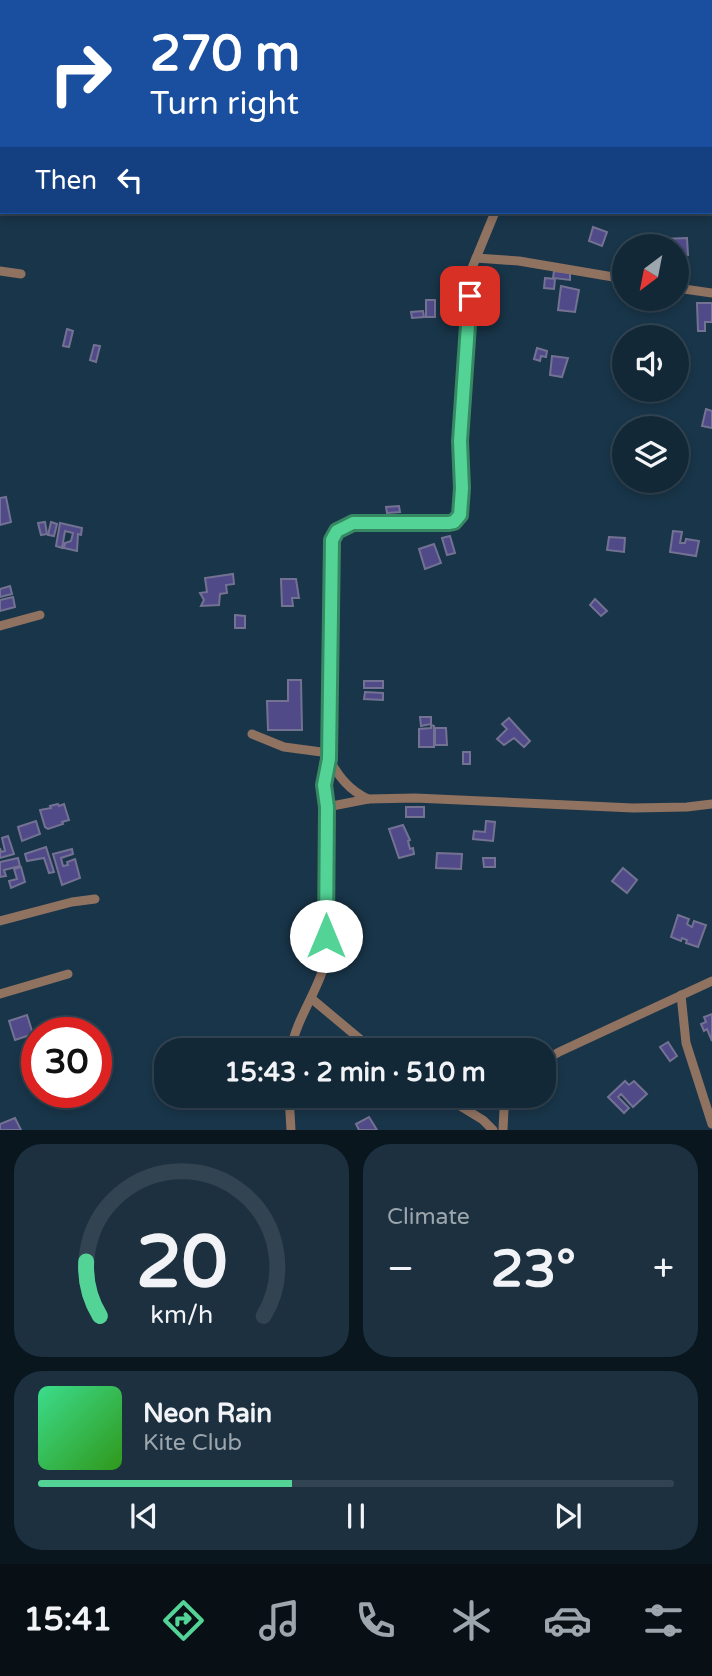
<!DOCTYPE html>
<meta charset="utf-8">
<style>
:root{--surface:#132837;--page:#1c303f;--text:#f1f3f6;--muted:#9da6ad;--line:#324452;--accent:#53d396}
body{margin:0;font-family:"Varela Round",sans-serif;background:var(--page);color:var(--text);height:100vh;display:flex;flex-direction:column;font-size:26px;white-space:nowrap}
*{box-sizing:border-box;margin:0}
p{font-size:23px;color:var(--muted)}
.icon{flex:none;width:38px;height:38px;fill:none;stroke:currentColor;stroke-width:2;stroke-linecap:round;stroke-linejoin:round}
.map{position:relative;height:1130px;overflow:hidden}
.panel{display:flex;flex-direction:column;gap:14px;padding:14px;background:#0a161e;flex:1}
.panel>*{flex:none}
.banner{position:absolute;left:0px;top:0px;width:712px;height:214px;box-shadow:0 4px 10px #0003,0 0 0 2px var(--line);background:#1a4fa0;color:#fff;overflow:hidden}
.needle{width:46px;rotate:212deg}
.controls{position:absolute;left:612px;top:234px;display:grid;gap:14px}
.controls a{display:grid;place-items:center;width:77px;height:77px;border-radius:50%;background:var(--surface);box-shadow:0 4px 10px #0003,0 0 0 2px var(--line);font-size:35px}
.speed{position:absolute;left:21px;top:1017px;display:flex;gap:14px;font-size:35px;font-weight:700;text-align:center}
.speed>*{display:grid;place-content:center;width:91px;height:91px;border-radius:50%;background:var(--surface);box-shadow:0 4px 10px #0003,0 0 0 2px var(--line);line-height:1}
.speed .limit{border:10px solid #d22;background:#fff;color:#111}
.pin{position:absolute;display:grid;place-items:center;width:60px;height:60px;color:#fff;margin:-30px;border-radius:14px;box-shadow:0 4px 10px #0006}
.me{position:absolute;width:77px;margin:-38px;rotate:0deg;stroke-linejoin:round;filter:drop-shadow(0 0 5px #0008)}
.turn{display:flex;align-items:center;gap:24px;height:147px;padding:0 35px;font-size:32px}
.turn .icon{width:91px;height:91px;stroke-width:2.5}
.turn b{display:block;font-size:49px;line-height:60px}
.then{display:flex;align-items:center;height:66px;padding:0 35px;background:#0003;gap:14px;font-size:26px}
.big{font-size:52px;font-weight:700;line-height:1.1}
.panel .widget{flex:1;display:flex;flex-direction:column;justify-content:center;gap:10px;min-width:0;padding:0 24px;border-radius:28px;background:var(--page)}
.panel .dial{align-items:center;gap:0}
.dial svg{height:182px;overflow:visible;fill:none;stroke:var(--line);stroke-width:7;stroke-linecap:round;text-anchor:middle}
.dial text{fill:var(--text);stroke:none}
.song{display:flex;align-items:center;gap:21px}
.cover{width:84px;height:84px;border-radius:10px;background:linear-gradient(135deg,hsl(150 70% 55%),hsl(110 70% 35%))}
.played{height:7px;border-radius:4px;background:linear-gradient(90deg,var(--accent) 40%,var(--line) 40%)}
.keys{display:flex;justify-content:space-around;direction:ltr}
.heat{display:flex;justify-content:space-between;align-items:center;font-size:38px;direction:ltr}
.panel .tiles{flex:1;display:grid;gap:14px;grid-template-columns:1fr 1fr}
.widget:last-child{grid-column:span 2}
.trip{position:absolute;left:154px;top:1038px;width:402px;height:70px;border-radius:28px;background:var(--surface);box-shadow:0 4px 10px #0003,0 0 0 2px var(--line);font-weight:700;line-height:70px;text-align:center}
.tabs{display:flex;height:112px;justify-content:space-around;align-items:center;background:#081016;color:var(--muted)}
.tabs .icon{width:49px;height:49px}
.tabs .active{color:var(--accent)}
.tabs b{font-size:32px;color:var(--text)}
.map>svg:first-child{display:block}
.building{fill:#504a89;stroke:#737292;stroke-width:2}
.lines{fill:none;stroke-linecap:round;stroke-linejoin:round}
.street{stroke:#907261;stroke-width:9}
.route-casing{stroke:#368962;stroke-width:18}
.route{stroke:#53d396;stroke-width:12}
</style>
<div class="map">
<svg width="712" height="1130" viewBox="0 0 712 1130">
<rect width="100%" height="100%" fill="#193549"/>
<g class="building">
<polygon points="593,227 607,232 602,246 589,241"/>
<polygon points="687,238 688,255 677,255 677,247 662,247 662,239"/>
<polygon points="554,271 570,273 570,280 553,278"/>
<polygon points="545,278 555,279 554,289 544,288"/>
<polygon points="561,286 579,290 575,312 558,310"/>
<rect x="426" y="300" width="9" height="17"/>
<polygon points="697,303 712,303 712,322 705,322 705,331 698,331"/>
<polygon points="423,311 424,317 412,318 411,312"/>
<polygon points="67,329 73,331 69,347 63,346"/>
<polygon points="94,345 100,346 96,362 90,360"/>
<polygon points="537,348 547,351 546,357 541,356 540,361 534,359"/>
<polygon points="552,356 568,358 562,377 550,375"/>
<polygon points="706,409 712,411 712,428 702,426"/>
<polygon points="6,497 11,522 0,525 0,498"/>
<polygon points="399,506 400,512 387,513 386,507"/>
<polygon points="45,522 47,534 41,535 38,523"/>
<polygon points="51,522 57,524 54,536 48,535"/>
<polygon points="60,523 82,528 81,535 78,534 77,551 64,548 65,543 71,541 73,533 65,531 62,548 56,546"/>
<polygon points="673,531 682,532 680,543 685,543 686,539 699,541 696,556 670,552"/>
<polygon points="450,536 455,553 447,555 442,538"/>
<polygon points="609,537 625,538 624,552 607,550"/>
<polygon points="434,544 441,563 425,569 419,549"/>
<polygon points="233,574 234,584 226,585 227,593 220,594 219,605 201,606 204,600 200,593 207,592 205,578"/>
<polygon points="281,579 296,579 299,598 292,598 293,606 282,606"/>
<polygon points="10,586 12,594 0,597 0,589"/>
<polygon points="13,597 15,607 0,611 0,600"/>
<polygon points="595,599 607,611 601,616 590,605"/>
<polygon points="235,615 245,616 245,628 235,628"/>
<polygon points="288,680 301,680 302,730 268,730 267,701 288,701"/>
<rect x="364" y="681" width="19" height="7"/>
<polygon points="365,692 383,693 383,700 364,699"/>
<polygon points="420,717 431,717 431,724 421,726"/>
<polygon points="509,718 530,741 524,747 514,738 504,745 497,739 507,729 502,724"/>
<polygon points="431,725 434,726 434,747 419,747 419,729 431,728"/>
<polygon points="435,728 446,728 447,745 435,745"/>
<rect x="463" y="752" width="7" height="12"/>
<polygon points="58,804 59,806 64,804 69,820 62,822 63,824 48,829 45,827 40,810 51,808 50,806"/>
<rect x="406" y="807" width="18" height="10"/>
<polygon points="36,821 40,834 22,841 18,827"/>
<polygon points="486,821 495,822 493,841 473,839 474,831 485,832"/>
<polygon points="403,825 410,840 408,841 410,849 413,848 414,854 399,858 389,829"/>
<polygon points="8,836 14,854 0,858 0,848 1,852 5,851 2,838"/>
<polygon points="46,847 54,872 49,873 44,858 27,861 25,854"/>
<polygon points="72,849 73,854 61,858 63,866 68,865 67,862 75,859 80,878 62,885 53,854"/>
<polygon points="437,853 462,854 461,869 436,868"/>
<polygon points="18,858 20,866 4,870 6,876 0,877 0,862"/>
<polygon points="483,858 495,858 495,867 484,867"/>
<polygon points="21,867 25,882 11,888 9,881 17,879 14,869"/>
<polygon points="623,868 637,880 627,893 612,881"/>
<polygon points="678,915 689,919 687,924 692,927 694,921 706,925 698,947 686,943 687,940 682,938 681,941 671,937"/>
<polygon points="712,1014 712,1041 707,1029 704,1031 701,1024 706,1022 704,1017"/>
<polygon points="27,1015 33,1034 15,1040 9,1021"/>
<polygon points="668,1042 677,1056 670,1061 660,1047"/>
<polygon points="625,1081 629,1085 634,1081 647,1094 633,1107 621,1094 618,1097 629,1108 624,1113 608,1097"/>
<polygon points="369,1117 377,1130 359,1130 356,1124"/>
<polygon points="15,1118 21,1130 0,1130 0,1124"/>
</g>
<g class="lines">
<g class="street">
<polyline points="67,2 67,0"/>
<polyline points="0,72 2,73"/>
<polyline points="476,258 519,261 625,279"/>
<polyline points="0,271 21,274"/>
<polyline points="677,288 712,293"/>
<polyline points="0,626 40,615"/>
<polyline points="252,734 284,747 329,753"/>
<path d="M329 759C339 777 349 790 368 799"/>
<polyline points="327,807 368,799 415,798 633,808 687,807 712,804"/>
<polyline points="0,921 72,902 95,899"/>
<polyline points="0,994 68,974"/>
<polyline points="681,995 686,1043 712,1124"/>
<polyline points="312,999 373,1050"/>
<path d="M291 1050C296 1019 317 993 325 963L327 807 324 785 329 759 332 540 337 531 353 523H449L454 522 460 515 462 488 460 441 472 268 495 212"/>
<polyline points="544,1061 559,1052 712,981"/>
<polyline points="289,1096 291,1130"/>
<polyline points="444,1096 483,1120 493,1130"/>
<polyline points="503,1130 504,1109 510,1096"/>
</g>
</g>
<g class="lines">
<defs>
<polyline id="route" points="326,936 327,807 324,785 329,759 332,540 337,531 353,523 449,523 454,522 460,515 462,488 460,441 470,296"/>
</defs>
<use href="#route" class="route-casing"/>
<use href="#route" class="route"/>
</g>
</svg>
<div class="controls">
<a><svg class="needle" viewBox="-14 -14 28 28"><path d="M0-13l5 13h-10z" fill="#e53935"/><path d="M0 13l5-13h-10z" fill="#9da6ad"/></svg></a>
<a><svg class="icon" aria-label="sound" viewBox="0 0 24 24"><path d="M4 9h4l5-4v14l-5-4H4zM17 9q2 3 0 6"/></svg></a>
<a><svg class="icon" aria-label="layers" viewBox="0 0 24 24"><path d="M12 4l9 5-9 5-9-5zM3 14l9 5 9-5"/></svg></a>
</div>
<div class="speed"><div class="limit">30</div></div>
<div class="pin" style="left:470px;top:296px;background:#d93025"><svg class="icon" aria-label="arrive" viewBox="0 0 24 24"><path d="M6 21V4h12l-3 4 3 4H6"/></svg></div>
<svg class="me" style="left:326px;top:936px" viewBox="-20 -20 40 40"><circle r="19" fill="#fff"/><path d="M0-13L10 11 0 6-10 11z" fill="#53d396"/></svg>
<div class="trip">15:43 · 2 min · 510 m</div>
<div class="banner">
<div class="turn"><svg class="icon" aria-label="right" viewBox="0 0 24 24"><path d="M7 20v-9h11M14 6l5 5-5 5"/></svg><div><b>270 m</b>Turn right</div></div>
<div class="then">Then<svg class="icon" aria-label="left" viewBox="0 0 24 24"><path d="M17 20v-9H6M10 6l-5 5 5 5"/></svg></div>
</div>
</div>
<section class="panel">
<div class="tiles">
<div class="widget dial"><svg viewBox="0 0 100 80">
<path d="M14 69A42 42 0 1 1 86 69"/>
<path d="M14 69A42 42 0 0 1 8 45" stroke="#53d396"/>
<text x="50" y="56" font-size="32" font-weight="700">20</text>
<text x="50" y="72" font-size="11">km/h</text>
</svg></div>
<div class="widget"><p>Climate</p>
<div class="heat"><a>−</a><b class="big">23°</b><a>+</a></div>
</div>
<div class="widget">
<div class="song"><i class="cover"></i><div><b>Neon Rain</b><p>Kite Club</p></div></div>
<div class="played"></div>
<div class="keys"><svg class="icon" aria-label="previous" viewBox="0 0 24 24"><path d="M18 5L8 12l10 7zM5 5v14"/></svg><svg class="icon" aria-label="pause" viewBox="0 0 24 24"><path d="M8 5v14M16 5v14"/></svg><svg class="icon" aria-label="next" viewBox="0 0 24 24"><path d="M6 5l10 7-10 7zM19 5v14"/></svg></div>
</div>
</div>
</section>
<nav class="tabs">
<b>15:41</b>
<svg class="icon active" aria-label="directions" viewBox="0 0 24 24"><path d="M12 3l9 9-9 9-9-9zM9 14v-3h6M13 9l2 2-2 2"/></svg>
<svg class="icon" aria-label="music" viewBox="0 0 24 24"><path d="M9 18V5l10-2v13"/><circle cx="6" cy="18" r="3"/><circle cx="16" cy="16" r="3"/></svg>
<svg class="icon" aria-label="phone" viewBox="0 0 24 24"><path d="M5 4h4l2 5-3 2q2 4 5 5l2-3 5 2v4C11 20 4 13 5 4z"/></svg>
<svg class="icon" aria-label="climate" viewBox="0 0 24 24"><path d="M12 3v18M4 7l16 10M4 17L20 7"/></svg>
<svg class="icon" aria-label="car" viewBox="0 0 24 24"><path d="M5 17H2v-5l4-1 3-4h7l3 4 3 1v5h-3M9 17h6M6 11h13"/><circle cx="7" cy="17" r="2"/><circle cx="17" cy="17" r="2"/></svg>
<svg class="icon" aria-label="filters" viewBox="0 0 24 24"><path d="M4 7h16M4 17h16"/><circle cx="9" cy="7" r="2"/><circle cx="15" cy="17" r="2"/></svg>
</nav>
